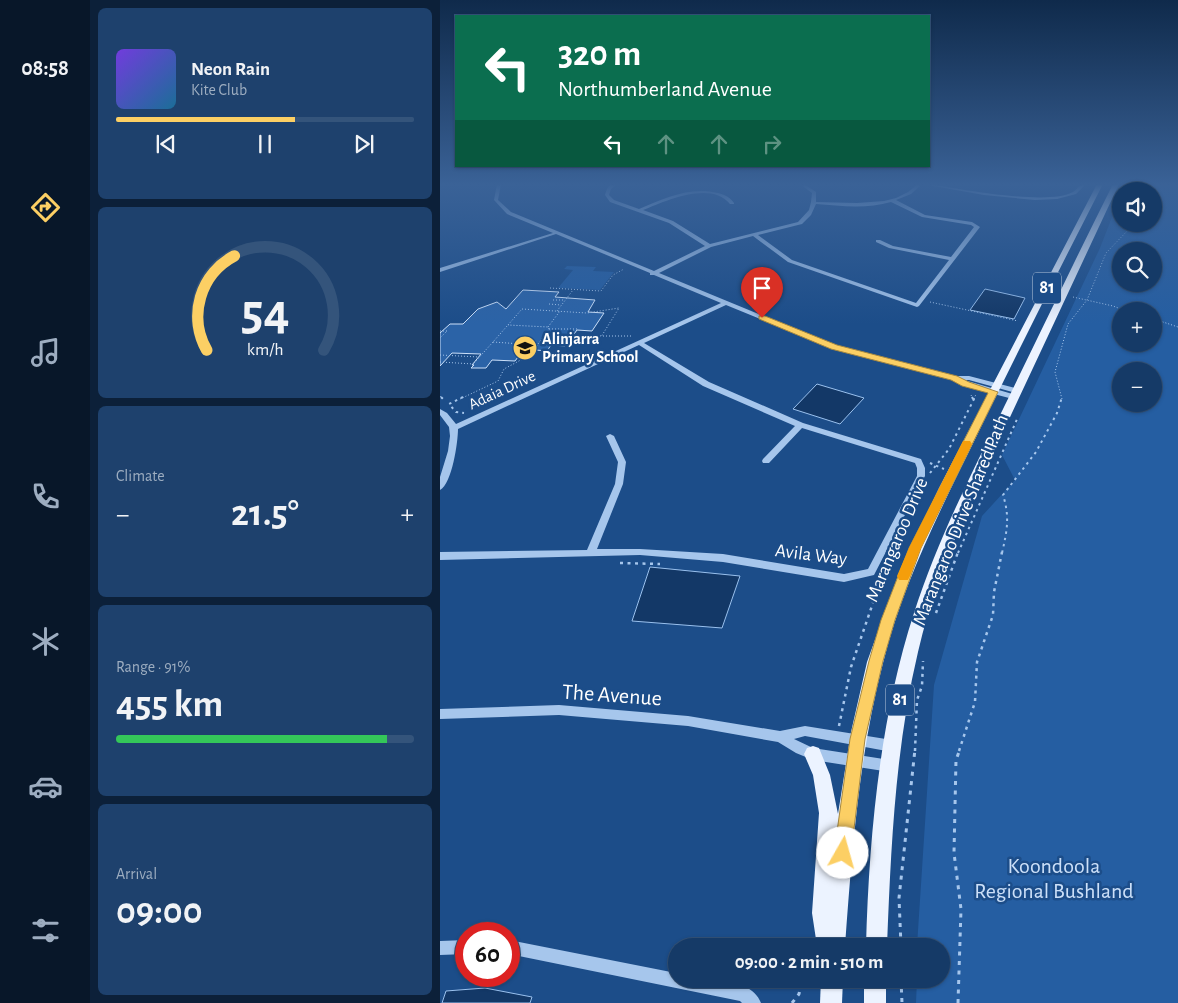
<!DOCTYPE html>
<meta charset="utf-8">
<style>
:root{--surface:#153a67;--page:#1e416d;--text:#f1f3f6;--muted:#9dadc0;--line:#34547b;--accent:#fccf64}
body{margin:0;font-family:"Alegreya Sans",sans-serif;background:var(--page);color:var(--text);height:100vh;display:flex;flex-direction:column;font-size:19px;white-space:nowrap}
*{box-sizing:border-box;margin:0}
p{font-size:16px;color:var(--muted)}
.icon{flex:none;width:28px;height:28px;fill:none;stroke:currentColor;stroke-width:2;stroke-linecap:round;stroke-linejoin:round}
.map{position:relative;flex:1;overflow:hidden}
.side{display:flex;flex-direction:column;gap:8px;padding:8px;background:#0c2039;width:350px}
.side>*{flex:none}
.top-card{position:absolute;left:15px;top:15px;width:475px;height:152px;border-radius:0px;box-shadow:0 1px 4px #0004,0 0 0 1px var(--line);background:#0b6e4f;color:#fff;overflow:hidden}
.fabs{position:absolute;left:672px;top:182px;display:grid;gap:10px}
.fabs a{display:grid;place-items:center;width:50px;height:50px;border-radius:50%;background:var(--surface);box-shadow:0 1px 4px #0004,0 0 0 1px var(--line);font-size:25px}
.speed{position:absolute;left:15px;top:922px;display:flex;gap:10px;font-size:25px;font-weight:700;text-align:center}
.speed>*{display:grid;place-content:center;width:65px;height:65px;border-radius:50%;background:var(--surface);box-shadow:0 1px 4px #0004,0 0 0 1px var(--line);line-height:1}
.speed .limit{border:8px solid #d22;background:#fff;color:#111}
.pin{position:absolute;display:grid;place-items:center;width:42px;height:42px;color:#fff;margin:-51px -21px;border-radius:50% 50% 50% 0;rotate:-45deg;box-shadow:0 0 5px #0007}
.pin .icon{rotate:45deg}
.me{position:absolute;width:55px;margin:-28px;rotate:7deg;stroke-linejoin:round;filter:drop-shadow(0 0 4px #0008)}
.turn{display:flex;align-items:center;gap:18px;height:105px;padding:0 20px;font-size:22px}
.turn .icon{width:65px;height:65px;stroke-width:2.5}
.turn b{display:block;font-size:35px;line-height:42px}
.lanes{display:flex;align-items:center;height:48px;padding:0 20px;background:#0003;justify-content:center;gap:25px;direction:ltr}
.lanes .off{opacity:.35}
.big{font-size:38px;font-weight:700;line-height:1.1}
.side .widget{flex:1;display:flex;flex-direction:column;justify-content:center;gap:8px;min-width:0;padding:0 18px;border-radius:8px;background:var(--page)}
.side .dial{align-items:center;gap:0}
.dial svg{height:130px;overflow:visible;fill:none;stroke:var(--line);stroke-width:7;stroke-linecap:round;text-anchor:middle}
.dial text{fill:var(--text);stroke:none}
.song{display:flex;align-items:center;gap:15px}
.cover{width:60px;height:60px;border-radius:8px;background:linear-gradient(135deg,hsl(260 70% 55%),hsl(200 70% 35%))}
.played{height:5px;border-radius:2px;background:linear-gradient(90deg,var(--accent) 60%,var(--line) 60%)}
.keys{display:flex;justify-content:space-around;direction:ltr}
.heat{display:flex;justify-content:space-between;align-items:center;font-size:28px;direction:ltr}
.charge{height:8px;border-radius:4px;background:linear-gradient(90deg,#34c759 91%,var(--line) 0)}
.trip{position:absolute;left:228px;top:938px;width:282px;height:50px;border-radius:25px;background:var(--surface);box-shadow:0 1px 4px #0004,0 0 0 1px var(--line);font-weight:700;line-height:50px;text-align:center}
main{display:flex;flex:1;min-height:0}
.dock{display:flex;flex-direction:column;width:90px;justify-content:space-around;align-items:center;background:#081729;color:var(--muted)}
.dock .icon{width:35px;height:35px}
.dock .selected{color:var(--accent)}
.dock b{font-size:22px;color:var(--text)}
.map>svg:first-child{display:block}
.green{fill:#255ea2;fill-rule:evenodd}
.water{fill:#133867;stroke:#9ac1ee}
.building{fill:#2b63a7;stroke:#cce0f9}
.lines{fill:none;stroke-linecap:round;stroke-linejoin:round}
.path-far3{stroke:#a6c6ec;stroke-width:1;stroke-dasharray:1 2;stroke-linecap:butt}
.path-far2{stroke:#a6c6ec;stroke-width:2;stroke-dasharray:2.5 4;stroke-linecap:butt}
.path-far1{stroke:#a6c6ec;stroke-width:2.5;stroke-dasharray:3 4.5;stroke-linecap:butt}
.path{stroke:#a6c6ec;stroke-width:3;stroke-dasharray:4 5.5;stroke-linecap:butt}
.minor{fill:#a6c6ec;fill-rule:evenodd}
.major{fill:#ecf3ff;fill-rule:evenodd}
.route{fill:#fccf64;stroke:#a48741}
.slow{fill:#f59e0b}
.labels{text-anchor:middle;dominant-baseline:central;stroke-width:5;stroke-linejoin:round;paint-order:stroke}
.far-poi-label{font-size:16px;font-weight:bold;fill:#fff;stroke:#1c4d89;text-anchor:start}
.far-street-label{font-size:16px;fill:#fff;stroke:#1c4d89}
.shield{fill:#1c4d89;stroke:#bbcadc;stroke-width:1}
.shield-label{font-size:18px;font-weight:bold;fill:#fff}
.street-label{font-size:19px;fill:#fff;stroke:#1c4d89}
.near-street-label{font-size:22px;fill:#fff;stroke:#1c4d89}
.near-park-label{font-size:22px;fill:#cce0f9;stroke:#1c4d89}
</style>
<main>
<nav class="dock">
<b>08:58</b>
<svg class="icon selected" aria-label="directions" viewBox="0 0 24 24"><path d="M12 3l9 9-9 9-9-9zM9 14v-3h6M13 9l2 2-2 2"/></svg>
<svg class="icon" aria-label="music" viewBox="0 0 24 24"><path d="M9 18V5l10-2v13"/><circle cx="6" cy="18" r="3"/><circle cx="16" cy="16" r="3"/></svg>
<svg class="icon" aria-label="phone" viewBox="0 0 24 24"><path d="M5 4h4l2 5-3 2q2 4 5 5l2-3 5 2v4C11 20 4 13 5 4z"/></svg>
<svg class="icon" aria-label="climate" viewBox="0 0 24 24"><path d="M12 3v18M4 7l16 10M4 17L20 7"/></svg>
<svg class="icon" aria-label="car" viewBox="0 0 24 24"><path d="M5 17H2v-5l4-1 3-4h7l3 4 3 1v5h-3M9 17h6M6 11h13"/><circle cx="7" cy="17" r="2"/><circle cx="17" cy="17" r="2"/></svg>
<svg class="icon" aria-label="filters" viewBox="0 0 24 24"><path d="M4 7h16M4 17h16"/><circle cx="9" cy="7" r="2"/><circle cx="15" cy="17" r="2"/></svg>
</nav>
<section class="side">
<div class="widget">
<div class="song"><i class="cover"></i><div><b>Neon Rain</b><p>Kite Club</p></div></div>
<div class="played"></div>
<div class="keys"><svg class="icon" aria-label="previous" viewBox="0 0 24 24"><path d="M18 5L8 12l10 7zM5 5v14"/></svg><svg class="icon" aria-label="pause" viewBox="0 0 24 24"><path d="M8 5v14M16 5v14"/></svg><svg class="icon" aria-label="next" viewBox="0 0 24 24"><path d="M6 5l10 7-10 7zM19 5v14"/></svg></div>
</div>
<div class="widget dial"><svg viewBox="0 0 100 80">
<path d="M14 69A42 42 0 1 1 86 69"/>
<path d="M14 69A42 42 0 0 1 31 11" stroke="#fccf64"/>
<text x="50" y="56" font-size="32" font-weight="700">54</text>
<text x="50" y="72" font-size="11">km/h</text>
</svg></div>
<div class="widget"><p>Climate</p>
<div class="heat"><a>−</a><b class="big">21.5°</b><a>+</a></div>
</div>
<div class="widget"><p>Range · 91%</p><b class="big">455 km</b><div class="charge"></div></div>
<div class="widget"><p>Arrival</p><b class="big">09:00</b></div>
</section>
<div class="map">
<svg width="738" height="1003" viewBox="0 0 738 1003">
<rect width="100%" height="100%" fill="#1c4d89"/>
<g class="green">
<path d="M685 184H738V1003H476L477 979H501V946H477L494 685 542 516 575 480 562 455 660 248 681 194V224H714V191H682ZM681 251H714V284H681ZM681 311H714V344H681ZM681 371H714V404H681Z"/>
<polygon points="127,266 156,267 153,271 174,272 160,290 118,288 133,270 124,269"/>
</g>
<g class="water">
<polygon points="545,289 585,298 574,319 530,310"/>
<polygon points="377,384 424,398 400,424 353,409"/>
<polygon points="210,567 300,576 282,628 192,621"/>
<polygon points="45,988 92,997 90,1003 2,1003 6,991"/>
</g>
<polygon class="building" points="83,290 119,292 115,297 155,300 148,312 164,313 152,331 137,330 125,346 111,345 107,351 84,349 75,361 52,360 46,368 31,368 34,365 32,365 41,354 12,353 0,366 0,333 10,324 23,324 38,309 57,302 66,309"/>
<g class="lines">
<g class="path-far3">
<polyline points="702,191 706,184"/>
<polyline points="110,288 161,291 173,275 184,269"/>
<polyline points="633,297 673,306 686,311"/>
<polyline points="113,300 125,300"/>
<polyline points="490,302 578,321"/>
<polyline points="109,304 121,305"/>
<polyline points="117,311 133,290"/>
<polyline points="714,319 738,327"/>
<polyline points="108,327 120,311"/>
<polyline points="109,329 139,329"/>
<polyline points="0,331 7,331 0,338"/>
<polyline points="130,336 192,336"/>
<polyline points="96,345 53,342 82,309 147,313 179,308 161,337"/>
<polyline points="123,345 134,330"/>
<polyline points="0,355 39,357"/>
<polyline points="0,362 34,364"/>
<polyline points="34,363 53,342"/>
<polyline points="531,395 533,399"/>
<polyline points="0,396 3,399"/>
<polyline points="20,399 58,381 64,369 90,355 109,329 108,327 68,325"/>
<polyline points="534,399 536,394"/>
<polyline points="622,399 615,372 628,324 647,300 666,253 691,227 690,224"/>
</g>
<g class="path-far2">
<polyline points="1,397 4,400"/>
<polyline points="23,397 9,404 16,412 24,413"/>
<polyline points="532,397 534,401"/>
<polyline points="490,463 504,469"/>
<polyline points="490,473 509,449 535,397"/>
<polyline points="518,553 578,417"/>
<path d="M562 553C567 531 570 517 563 495L596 452 617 413 622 397"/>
</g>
<g class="path-far1">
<polyline points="180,563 220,564"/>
<polyline points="496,613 518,552"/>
<polyline points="399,726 411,667 435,597 432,582"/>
<polyline points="475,751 477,700 482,686 483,661"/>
<polyline points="519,751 535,702 537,662 553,615 554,592 562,552"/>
</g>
<g class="path">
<polyline points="368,946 369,939"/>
<polyline points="461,946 459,898 475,749"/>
<polyline points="461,979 462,1003"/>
<polyline points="352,1003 359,994 362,979"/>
<polyline points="518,1003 521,909 514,853 516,760 520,749"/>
</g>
<g class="minor">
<path d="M57 184H61L58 200 71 212 214 271 265 246 229 223 170 202 165 195C167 188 169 183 177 184L171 189 169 195 174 200 199 209C225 198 250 186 278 193 285 195 290 197 294 203V204H290C271 180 225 201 203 210L233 221 270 244 358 222 369 210 371 202 372 193 360 184H364L376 192V202L417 203 444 201 456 198 468 192 478 184H489C520 189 608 206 633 192 636 190 639 186 642 184H646L636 194 617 199 595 200 544 195 482 184 471 194 456 200 485 215 532 222 540 227 479 306 477 307 348 262 313 236 271 247 219 273 396 346 514 376H529L579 389 580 391 576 393 529 380H524L576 395V399H573L523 386 513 380 392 348 286 305 204 343 269 382 363 423 481 459 485 468V476L434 575 404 582 283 562 200 555 0 560V552L147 550 175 484 178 462 166 436 170 434 174 436 186 462 183 484 157 549H200L283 554 404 574 428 569 477 476V468L475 463 362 428 329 463H323L322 461 323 459 355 426 263 386 199 345 18 429C18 442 12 484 0 490V477L8 451 10 436 9 427 0 415V409L7 413 16 424 281 303 214 275H210V273L116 234 0 272V268L113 233 67 214 54 200ZM451 202 482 217 531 225 534 227 511 257 453 246 440 240H436V242L449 248 509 260 476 303 352 260 318 235 362 224 371 215 376 204C401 206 427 209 451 202Z"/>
<polygon points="119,705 248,716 340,731 365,726 452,740 456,742 458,746 456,750 452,752 365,736 354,739 373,748 450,760 454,762 456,766 454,770 450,772 373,760 356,753 338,742 248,726 119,715 0,719 0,709"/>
<polygon points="26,940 26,954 0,955 0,941"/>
<path d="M69 940 236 973V979H266L304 986C312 990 318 995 321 1003H302L300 1001 69 954Z"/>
</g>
<g class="major">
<path d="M657 184H663C621 266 579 349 538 433 502 507 463 582 443 663 419 755 412 851 405 946H377L372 913 379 813 373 775 364 754 367 748 373 746 379 748 390 775 398 814 411 732 427 662 459 573 499 488Z"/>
<path d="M673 184H679C643 261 607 338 571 415 535 492 497 569 478 652 455 749 451 848 447 946H426C429 836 440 717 474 613 497 541 531 475 564 407 600 333 636 258 673 184Z"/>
<polygon points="381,979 403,979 402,1003 380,1003"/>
<rect x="424" y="979" width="22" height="24"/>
</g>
</g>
<linearGradient id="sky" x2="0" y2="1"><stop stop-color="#0f2a4b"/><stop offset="0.57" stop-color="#3a6297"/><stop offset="1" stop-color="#3a6297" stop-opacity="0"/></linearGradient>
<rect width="738" height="324" fill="url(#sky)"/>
<polygon class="route" points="319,316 325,316 397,345 517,376 529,382 558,392 481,548 455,620 443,661 425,739 411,853 409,859 403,862 396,859 394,853 410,739 429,661 441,620 469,548 548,393 522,386 511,380 391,349 319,319"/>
<polygon class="slow" points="523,441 530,441 532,444 481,548 470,576 468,580 459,580 457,576 469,548"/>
<defs>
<symbol id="school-disc" viewBox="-11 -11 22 22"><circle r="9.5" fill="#fccf64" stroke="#1c4d89"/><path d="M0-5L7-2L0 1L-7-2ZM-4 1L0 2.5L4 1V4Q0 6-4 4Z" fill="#111"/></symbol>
</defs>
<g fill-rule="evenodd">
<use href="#school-disc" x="71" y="334" width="28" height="28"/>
</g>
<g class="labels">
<g class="far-poi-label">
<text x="102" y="339">Alinjarra<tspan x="102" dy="18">Primary School</tspan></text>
</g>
<g class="far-street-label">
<text transform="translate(62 390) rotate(-25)">Adaia Drive</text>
</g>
<g class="shield">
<rect x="593" y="272.5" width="28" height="31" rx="4"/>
<rect x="446" y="684.5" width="28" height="31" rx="4"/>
</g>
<g class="shield-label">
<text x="607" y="288">81</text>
<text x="460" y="700">81</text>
</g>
<g class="street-label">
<text transform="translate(521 520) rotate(-68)">Marangaroo Drive Shared Path</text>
<text transform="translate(457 540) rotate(-67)">Marangaroo Drive</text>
<text transform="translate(371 555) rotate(7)">Avila Way</text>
</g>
<g class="near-street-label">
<text transform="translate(172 695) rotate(4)">The Avenue</text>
</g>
<g class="near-park-label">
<text x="614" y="866">Koondoola<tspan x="614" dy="25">Regional Bushland</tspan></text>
</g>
</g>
</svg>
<div class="fabs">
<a><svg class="icon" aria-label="sound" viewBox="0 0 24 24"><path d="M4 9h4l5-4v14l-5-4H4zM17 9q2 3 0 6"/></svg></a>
<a><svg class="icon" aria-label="search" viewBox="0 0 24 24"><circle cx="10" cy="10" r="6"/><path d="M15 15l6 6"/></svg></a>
<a>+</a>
<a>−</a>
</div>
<div class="speed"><div class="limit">60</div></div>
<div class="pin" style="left:322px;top:318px;background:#d93025"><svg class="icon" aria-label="arrive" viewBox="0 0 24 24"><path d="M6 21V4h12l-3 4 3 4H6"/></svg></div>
<svg class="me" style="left:403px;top:853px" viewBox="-20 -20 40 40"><circle r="19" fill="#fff"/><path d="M0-13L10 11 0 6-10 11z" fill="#fccf64"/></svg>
<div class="trip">09:00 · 2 min · 510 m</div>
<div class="top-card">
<div class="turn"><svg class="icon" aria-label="left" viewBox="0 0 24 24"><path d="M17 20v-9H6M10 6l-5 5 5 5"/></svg><div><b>320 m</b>Northumberland Avenue</div></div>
<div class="lanes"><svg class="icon" aria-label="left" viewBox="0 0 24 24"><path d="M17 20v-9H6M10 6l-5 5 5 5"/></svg><svg class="icon off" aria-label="ahead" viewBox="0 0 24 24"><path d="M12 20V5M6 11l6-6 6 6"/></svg><svg class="icon off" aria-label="ahead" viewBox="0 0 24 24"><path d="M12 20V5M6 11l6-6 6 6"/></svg><svg class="icon off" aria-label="right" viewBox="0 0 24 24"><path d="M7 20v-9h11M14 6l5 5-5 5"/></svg></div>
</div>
</div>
</main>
